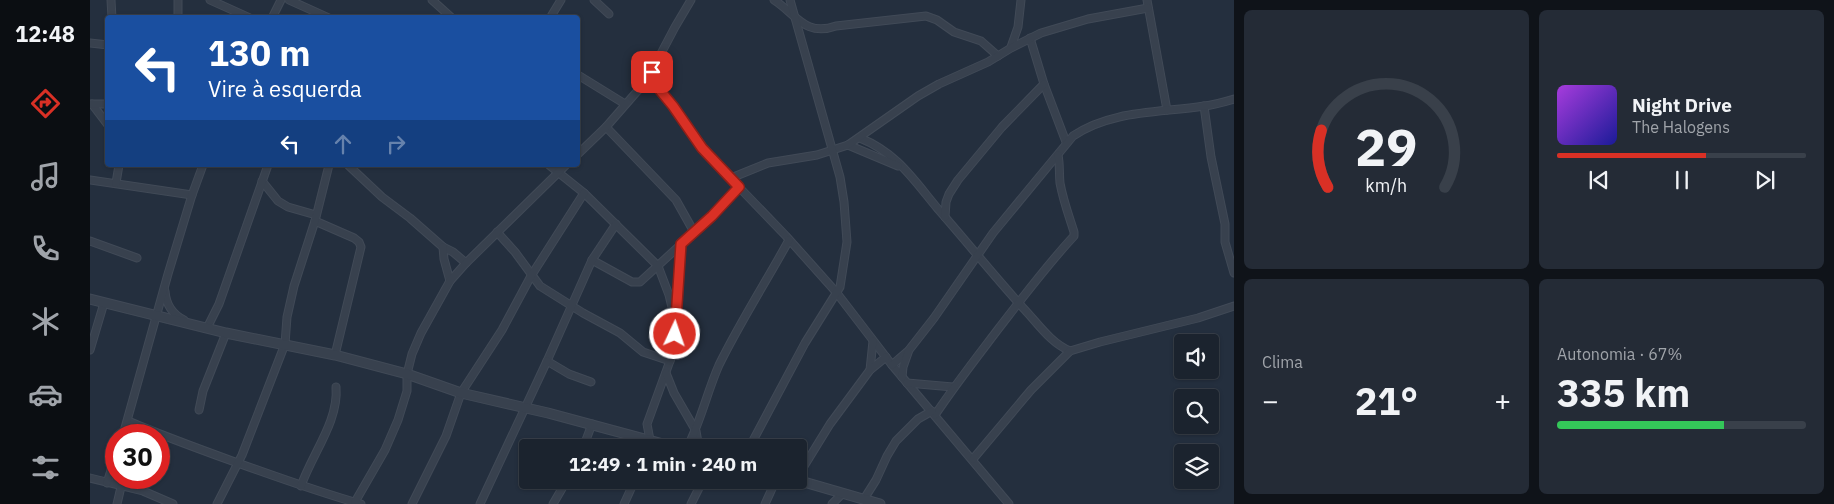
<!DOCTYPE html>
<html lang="pt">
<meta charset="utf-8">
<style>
:root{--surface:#1b232e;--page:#242b36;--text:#f1f3f6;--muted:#a0a4aa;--line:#39404a;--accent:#d93025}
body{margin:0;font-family:"IBM Plex Sans",sans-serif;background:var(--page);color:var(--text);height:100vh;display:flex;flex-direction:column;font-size:19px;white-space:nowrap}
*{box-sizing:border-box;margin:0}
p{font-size:16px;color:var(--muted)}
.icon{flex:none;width:28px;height:28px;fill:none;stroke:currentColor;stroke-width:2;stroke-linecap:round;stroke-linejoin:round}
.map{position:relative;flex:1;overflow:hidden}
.side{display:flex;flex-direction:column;gap:10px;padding:10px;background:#0f1319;width:600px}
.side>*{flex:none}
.hud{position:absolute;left:15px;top:15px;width:475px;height:152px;border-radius:5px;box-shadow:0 1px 4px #0004,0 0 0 1px var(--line);background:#1a4fa0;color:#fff;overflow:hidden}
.tools{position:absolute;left:1084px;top:334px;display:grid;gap:10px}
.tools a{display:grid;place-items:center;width:45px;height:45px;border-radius:5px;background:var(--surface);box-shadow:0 1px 4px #0004,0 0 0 1px var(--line);font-size:25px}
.speed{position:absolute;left:15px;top:424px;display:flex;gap:10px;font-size:25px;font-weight:700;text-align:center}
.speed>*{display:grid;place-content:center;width:65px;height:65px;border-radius:50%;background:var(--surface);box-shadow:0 1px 4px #0004,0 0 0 1px var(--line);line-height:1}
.speed .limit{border:8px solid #d22;background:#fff;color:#111}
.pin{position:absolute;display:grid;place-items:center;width:42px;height:42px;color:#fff;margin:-21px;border-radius:10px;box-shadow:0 2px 8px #0006}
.me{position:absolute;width:55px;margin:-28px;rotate:3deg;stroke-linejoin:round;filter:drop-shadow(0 0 4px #0008)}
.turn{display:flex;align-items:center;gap:18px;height:105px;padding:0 20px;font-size:22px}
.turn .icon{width:65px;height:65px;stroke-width:2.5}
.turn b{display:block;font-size:35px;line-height:42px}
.lanes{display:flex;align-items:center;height:48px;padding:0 20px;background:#0003;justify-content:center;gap:25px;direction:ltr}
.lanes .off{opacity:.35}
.big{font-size:38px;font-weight:700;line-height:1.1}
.side .card{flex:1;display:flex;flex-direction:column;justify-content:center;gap:8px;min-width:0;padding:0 18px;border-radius:8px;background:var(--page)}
.side .dial{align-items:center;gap:0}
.dial svg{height:130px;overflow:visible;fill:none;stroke:var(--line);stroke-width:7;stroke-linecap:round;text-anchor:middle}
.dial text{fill:var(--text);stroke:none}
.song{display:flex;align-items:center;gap:15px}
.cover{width:60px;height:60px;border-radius:8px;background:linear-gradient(135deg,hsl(280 70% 55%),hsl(240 70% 35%))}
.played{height:5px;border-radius:2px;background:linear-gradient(90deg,var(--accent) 60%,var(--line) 60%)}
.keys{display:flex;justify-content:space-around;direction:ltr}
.heat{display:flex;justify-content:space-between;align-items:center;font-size:28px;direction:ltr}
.charge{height:8px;border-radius:4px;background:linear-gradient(90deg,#34c759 67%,var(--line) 0)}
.side .tiles{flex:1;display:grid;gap:10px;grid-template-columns:repeat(2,1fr)}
.trip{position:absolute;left:429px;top:439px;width:288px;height:50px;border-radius:5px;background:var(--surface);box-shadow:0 1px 4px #0004,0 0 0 1px var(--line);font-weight:700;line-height:50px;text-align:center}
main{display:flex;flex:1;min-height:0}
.menu{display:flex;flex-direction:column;width:90px;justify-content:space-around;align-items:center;background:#0b0e12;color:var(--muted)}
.menu .icon{width:35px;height:35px}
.menu .current{color:var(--accent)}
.menu b{font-size:22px;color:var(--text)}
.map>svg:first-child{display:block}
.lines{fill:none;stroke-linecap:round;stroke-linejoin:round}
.minor-casing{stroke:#414a57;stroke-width:9}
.tertiary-casing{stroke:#414a57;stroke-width:11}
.minor{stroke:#38414e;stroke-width:7}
.tertiary{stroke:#38414e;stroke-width:9}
.route-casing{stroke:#8d1f18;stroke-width:12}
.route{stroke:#d93025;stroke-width:9}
</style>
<main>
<nav class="menu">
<b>12:48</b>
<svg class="icon current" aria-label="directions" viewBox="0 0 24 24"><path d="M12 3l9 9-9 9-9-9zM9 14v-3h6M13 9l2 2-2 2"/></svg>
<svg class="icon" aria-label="music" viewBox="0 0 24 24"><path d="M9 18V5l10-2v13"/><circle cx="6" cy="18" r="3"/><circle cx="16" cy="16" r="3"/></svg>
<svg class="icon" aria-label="phone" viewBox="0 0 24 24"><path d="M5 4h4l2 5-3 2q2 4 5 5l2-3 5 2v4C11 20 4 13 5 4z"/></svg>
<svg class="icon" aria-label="climate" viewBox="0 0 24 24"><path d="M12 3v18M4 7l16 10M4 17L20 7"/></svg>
<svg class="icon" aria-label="car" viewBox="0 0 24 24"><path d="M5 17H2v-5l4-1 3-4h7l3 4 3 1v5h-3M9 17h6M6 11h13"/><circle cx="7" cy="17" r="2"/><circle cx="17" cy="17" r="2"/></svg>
<svg class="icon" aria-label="filters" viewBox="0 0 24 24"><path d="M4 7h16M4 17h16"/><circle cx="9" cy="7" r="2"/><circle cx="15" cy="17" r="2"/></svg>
</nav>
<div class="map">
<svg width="1144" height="504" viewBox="0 0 1144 504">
<rect width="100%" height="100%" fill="#242f3e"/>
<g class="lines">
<defs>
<g id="minor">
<polyline points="21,0 22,18"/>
<polyline points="88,0 88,18"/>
<polyline points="120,0 160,18"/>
<polyline points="199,0 239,18"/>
<polyline points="342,0 362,18"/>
<polyline points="504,0 519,14"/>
<path d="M684 0C706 14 715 37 746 26L836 16 847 20 864 32 891 41 908 56"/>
<polyline points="1057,0 1077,110"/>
<polyline points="182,18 191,0"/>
<polyline points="460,18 471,0"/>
<polyline points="940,38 954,84 976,142"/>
<polyline points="0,43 18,45"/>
<polyline points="921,47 928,27 931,0"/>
<polyline points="562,72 564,83 583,106 620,157 696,236 746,292 802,365 919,504"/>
<polyline points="488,75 535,104"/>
<polyline points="0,104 2,104 18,125"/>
<polyline points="2,104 18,104"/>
<polyline points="1114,106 1121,157 1135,224 1135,242 1144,273"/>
<polyline points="516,127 586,200 604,232"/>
<path d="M770 138C807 153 823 179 848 209 877 242 905 277 935 310 949 325 961 343 980 351"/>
<polyline points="758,145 808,166"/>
<polyline points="488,154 516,127 557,80 585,27 601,0"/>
<polyline points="258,165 292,197 320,218 353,247 363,252 376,263"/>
<polyline points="459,165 494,193 568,266 579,295 585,320 585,347 557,424 560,440 557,448"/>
<polyline points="641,178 678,163 727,155 758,145 828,96 849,84 898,62 921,48 951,33 998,19 1058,8"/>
<polyline points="0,180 102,195"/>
<polyline points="172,181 188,201 198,207 226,215"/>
<polyline points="26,183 29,165"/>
<polyline points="855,217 856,202 859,194 868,180 912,127 954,84"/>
<polyline points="225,221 264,238 269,242 271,247 245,355"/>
<polyline points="407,232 425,252 450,286 493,313 530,333 553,352 580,361"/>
<polyline points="0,241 47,258"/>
<polyline points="353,247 354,259 360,281"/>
<polyline points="502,260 542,282 550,282 622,216 649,187"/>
<path d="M75 291C76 305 82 314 94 320"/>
<polyline points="586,312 591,244"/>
<polyline points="117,328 129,304 178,165"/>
<polyline points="0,350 14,303"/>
<polyline points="802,365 817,352"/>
<polyline points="780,370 783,341"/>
<polyline points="576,373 584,393 606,431 609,448"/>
<path d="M812 377 813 367 819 350 844 318 903 233 983 136C1021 110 1070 113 1114 106 1124 105 1134 102 1144 99"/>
<polyline points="501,382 479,374 457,361 502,260 526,224"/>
<polyline points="817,383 863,387"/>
<polyline points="109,410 113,391 136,333"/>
<path d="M845 415C865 385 887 357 909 328 933 297 957 265 984 236V232C979 216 973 200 970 183 969 173 970 165 968 155"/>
<path d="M38 421C73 436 109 449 145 462 187 477 228 492 271 504"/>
<polyline points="33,435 78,274 102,195 113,165"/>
<polyline points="493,448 502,424"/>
<path d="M597 448C611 421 617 392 629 365 650 322 676 282 699 240"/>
<polyline points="659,448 715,343 750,287 757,242 754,202 750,177 700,0"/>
<polyline points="883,459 941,390 980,351 1010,342 1108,318 1144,306"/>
<polyline points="708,476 740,424 780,370 796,357"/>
<polyline points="0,478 53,491 83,504"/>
<polyline points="17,483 26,454"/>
<path d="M211 486C222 454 249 421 246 387"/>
<polyline points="774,499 786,480 797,456 806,441 828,419 842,411"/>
<polyline points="265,502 295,450 308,420 317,391 317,374 322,354 331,333 360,281 376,263 476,165"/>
<polyline points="27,504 31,487"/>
<polyline points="127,504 152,455 195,344 197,317 204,286 225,221 239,165"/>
<polyline points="322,504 356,436 371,393 412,330 441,276 494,193"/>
<polyline points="390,504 457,361"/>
<polyline points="463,504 477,480"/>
<polyline points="534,504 545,480"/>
<polyline points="601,504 613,480"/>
<polyline points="675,504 686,480"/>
<polyline points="742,504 752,494"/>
</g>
<g id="tertiary">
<polyline points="0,299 136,333 245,355 317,374 371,393 458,413 588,448"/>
<polyline points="707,480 790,504"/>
</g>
</defs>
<use href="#minor" class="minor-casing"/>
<use href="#tertiary" class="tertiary-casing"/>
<use href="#minor" class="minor"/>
<use href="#tertiary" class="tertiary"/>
</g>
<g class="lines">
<defs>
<polyline id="route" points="562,72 564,83 583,106 612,148 649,187 622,216 591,244 585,334"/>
</defs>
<use href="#route" class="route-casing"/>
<use href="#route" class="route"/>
</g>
</svg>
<div class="tools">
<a><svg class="icon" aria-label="sound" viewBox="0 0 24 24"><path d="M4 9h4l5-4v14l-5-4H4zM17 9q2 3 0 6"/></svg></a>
<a><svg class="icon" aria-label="search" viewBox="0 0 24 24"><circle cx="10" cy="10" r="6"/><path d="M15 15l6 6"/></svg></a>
<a><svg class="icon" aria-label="layers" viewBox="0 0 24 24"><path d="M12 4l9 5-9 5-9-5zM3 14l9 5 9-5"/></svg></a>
</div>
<div class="speed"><div class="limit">30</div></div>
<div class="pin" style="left:562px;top:72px;background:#d93025"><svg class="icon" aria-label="arrive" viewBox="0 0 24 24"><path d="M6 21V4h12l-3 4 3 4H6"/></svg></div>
<svg class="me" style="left:585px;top:334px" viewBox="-20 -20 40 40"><circle r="17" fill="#d93025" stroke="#fff" stroke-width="3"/><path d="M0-11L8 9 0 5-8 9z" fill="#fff"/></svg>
<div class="trip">12:49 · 1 min · 240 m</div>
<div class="hud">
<div class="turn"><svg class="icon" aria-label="left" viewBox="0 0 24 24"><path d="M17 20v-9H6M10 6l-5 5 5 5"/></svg><div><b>130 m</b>Vire à esquerda</div></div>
<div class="lanes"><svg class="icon" aria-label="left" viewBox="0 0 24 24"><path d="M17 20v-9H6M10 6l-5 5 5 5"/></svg><svg class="icon off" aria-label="ahead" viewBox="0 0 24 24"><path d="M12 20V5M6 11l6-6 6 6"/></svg><svg class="icon off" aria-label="right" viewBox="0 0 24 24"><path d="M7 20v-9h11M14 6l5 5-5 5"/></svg></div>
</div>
</div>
<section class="side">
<div class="tiles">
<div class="card dial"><svg viewBox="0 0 100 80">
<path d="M14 69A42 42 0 1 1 86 69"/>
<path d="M14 69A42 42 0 0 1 10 34" stroke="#d93025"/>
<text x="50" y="56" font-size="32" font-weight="700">29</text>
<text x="50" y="72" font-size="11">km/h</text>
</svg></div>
<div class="card">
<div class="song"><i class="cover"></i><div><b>Night Drive</b><p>The Halogens</p></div></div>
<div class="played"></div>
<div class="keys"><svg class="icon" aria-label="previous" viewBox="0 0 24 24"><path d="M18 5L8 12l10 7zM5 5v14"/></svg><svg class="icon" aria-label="pause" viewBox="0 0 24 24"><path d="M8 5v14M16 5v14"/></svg><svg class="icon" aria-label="next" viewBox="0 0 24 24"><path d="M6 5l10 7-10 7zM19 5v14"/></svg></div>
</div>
<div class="card"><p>Clima</p>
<div class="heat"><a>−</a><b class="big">21°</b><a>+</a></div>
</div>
<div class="card"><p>Autonomia · 67%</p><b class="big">335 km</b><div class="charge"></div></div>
</div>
</section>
</main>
